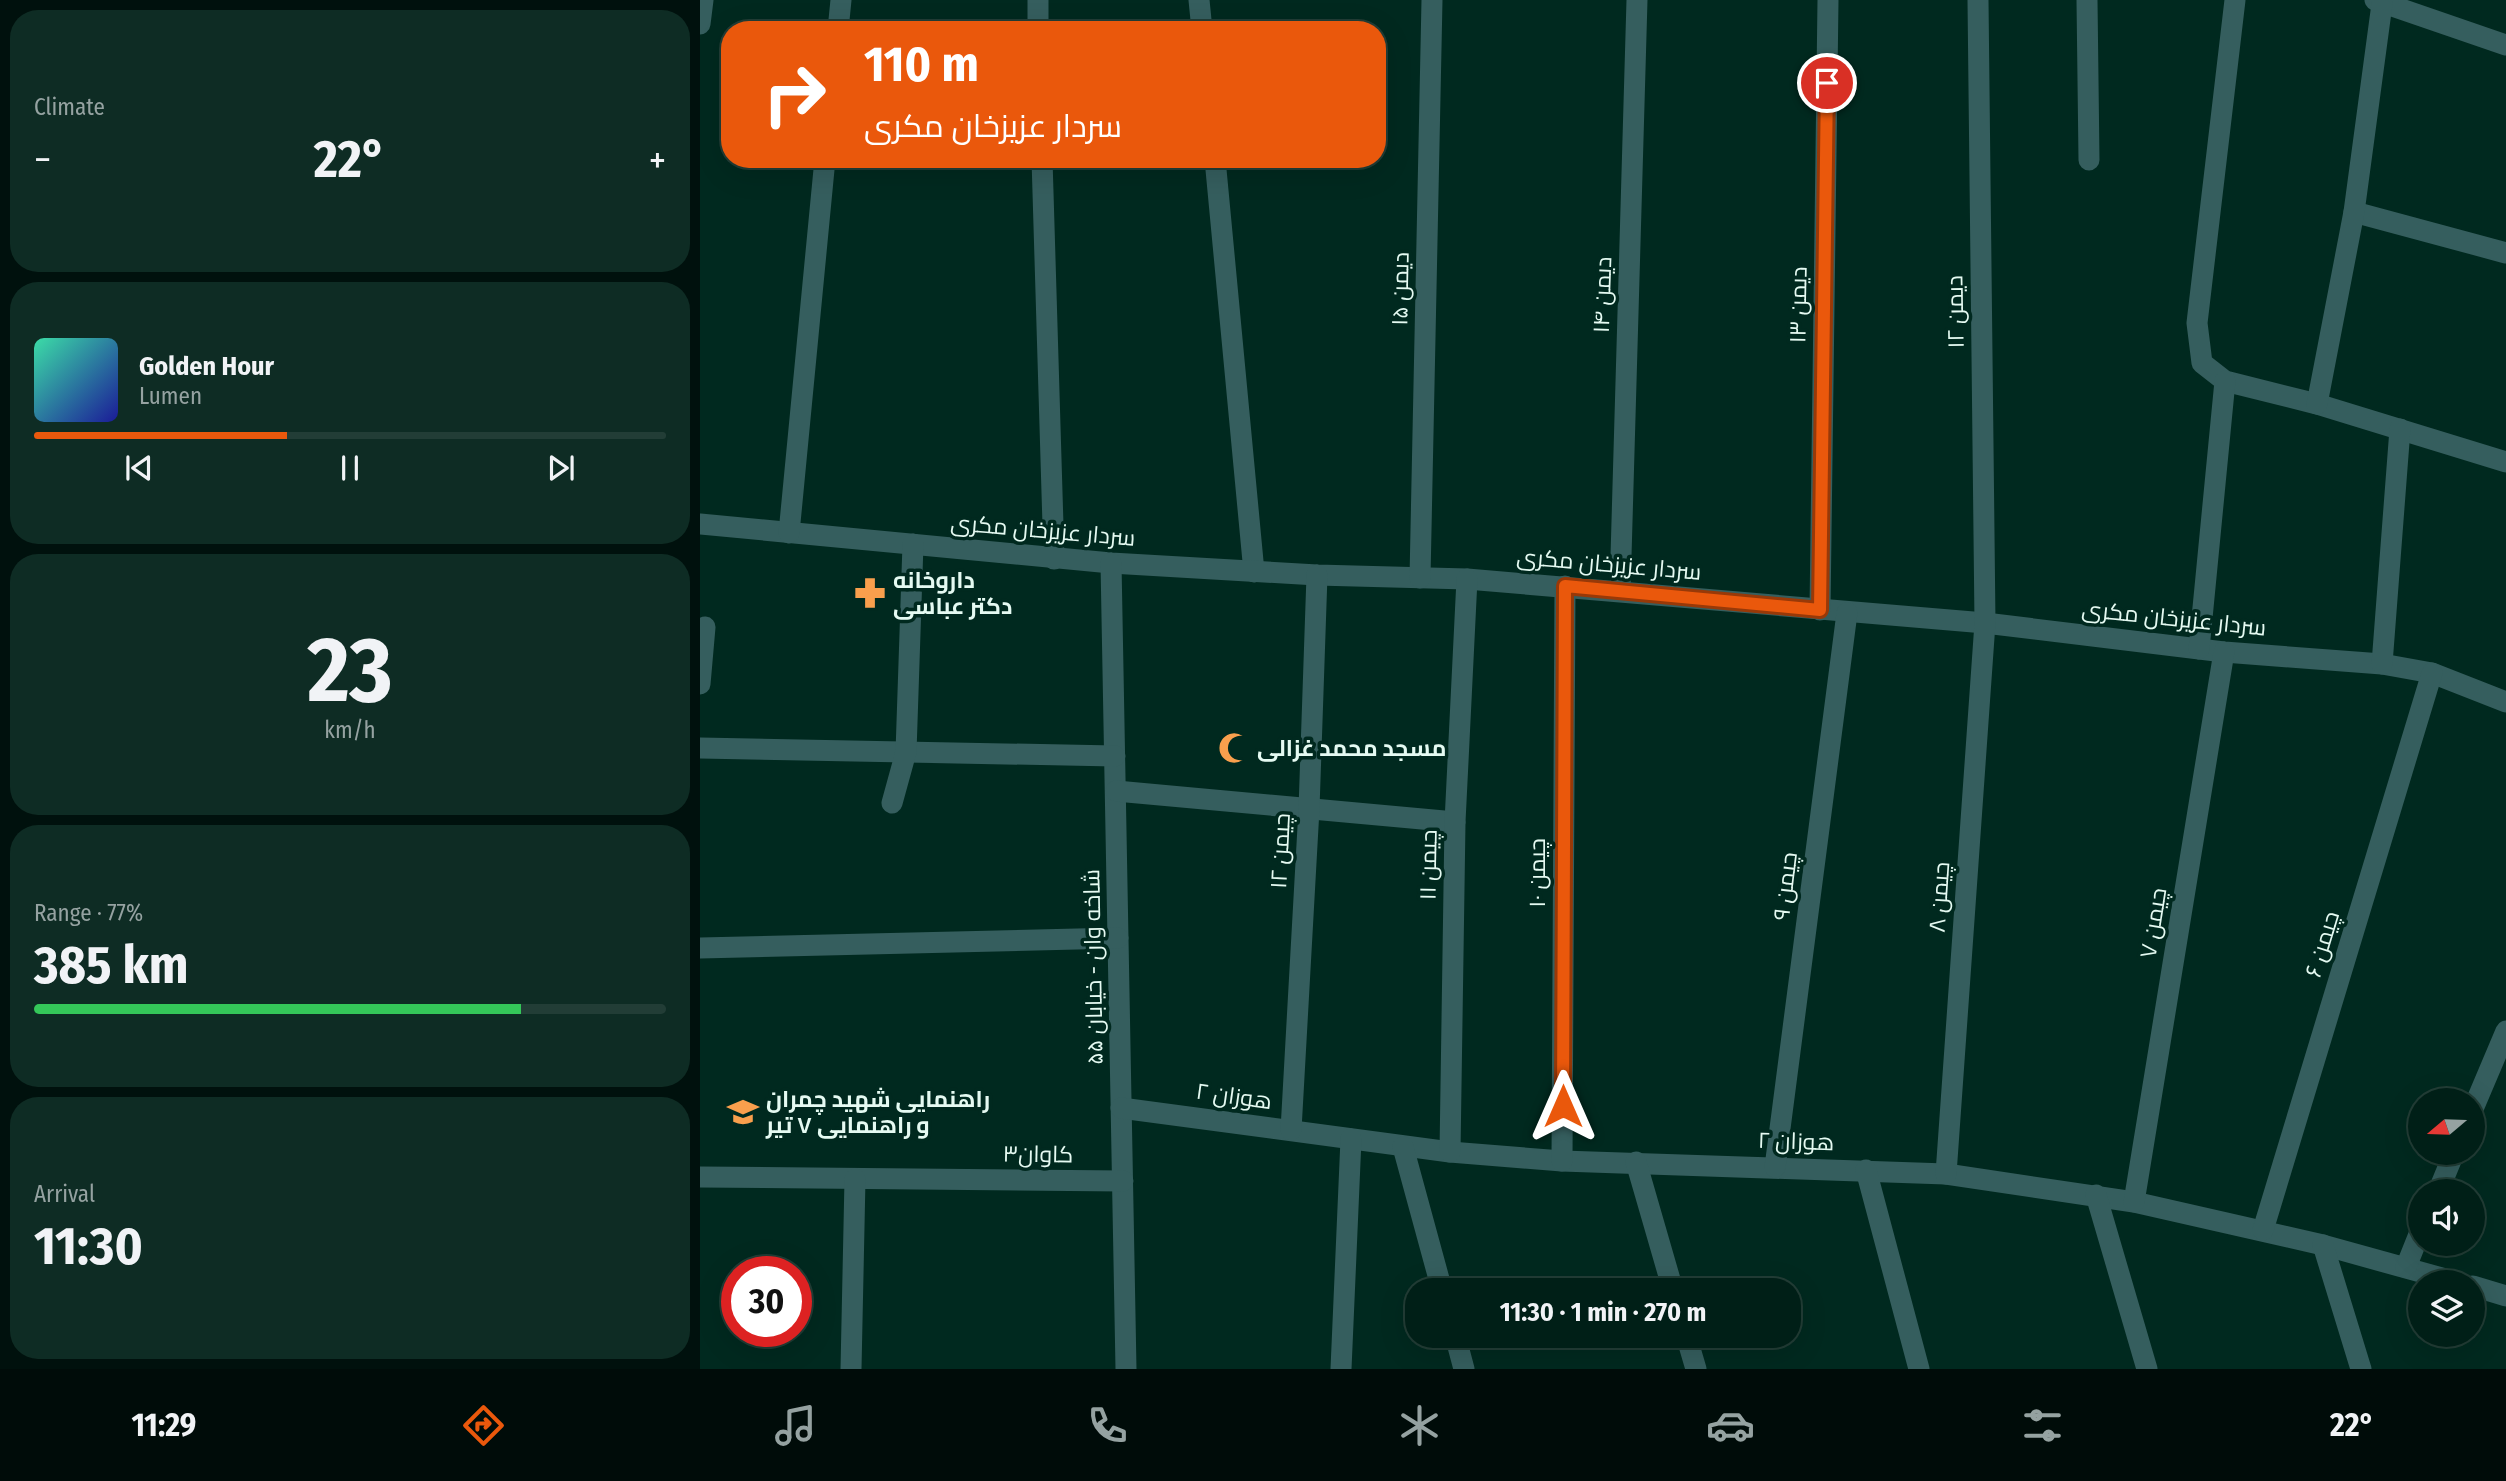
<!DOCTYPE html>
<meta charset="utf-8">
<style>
:root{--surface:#001f17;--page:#0e2c24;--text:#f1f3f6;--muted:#95a2a1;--line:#223d36;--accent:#ea580c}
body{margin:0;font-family:"Fira Sans Condensed",Cairo,sans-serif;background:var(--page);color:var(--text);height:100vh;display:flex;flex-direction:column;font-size:26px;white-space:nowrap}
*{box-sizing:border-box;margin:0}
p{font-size:23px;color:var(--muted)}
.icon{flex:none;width:38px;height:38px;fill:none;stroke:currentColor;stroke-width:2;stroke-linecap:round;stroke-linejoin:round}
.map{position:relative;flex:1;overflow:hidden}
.details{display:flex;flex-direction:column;gap:10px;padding:10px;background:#00110d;width:700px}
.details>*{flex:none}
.hud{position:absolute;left:21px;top:21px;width:665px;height:147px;border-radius:28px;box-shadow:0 7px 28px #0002,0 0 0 2px var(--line);background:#ea580c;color:#fff;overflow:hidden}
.needle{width:46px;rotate:251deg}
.buttons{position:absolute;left:1708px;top:1088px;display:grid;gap:14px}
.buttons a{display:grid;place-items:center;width:77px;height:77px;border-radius:50%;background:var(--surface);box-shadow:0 7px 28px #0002,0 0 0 2px var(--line);font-size:35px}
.speed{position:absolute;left:21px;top:1256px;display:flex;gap:14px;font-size:35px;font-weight:700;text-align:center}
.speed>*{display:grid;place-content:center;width:91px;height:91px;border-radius:50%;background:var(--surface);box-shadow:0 7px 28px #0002,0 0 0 2px var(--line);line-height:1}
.speed .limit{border:10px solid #d22;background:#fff;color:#111}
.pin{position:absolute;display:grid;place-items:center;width:60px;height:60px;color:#fff;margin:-30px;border:4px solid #fff;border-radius:50%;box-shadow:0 2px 7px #0007}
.me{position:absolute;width:77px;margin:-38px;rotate:0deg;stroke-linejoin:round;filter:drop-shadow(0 0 5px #0008)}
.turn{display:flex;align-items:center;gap:24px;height:147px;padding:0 28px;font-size:32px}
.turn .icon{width:91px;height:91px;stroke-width:2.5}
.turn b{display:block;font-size:49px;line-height:60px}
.big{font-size:52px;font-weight:700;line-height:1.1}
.details .widget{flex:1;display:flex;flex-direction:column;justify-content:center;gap:10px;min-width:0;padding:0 24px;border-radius:28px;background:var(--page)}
.details .dial{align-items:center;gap:0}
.dial b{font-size:91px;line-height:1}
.song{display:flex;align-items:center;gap:21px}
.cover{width:84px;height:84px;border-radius:10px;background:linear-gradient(135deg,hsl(160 70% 55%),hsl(240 70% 35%))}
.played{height:7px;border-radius:4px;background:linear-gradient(90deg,var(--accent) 40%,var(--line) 40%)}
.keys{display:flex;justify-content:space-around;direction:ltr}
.heat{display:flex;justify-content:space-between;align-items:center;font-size:38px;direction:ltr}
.charge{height:10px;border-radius:5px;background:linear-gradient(90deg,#34c759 77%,var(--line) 0)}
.trip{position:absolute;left:705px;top:1278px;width:396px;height:70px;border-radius:28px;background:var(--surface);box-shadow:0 7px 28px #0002,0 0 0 2px var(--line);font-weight:700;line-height:70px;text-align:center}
.tabs{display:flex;height:112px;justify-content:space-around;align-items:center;background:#000c09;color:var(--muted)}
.tabs .icon{width:49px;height:49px}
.tabs .active{color:var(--accent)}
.tabs b{font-size:32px;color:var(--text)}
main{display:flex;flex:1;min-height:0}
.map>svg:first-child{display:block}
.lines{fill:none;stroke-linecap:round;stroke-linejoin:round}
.minor{stroke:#355e5e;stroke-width:21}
.route-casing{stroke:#983908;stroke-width:18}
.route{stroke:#ea580c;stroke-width:12}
.labels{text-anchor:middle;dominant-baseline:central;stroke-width:7;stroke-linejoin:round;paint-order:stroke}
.street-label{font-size:23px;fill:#e5faf2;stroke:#00291f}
.poi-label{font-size:23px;font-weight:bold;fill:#e5faf2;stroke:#00291f;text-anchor:start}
</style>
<main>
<section class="details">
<div class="widget"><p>Climate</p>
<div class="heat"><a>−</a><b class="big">22°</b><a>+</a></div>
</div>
<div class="widget">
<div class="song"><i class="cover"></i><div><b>Golden Hour</b><p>Lumen</p></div></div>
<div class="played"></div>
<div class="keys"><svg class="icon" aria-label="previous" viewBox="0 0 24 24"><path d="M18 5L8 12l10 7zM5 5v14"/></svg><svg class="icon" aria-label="pause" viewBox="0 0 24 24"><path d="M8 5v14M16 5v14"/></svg><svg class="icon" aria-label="next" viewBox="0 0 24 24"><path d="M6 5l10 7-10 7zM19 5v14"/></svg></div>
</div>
<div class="widget dial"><b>23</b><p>km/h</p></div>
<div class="widget"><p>Range · 77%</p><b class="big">385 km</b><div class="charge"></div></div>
<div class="widget"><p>Arrival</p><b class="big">11:30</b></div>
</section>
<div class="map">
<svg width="1806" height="1369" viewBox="0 0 1806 1369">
<rect width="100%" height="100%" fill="#00291f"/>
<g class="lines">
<g class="minor">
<polyline points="338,0 338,30"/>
<polyline points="499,0 502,30"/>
<polyline points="1387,0 1389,160"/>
<polyline points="1535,0 1497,323 1502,363 1525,381 1617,404 1806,462"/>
<polyline points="1675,0 1806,45"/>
<polyline points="0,24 3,0"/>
<polyline points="138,30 141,0"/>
<polyline points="342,159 354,559"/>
<polyline points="515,159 554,572"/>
<polyline points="1654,212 1806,253"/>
<polyline points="1617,404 1654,212 1682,4"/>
<polyline points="0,524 411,563 617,575 767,579 1285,623 1524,652 1682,664 1732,673 1806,702"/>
<polyline points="89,533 125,159"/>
<polyline points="411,563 426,1369"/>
<polyline points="720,578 732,0"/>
<polyline points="920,591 937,0"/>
<polyline points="1120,610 1128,0"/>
<polyline points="1499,649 1525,381"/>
<polyline points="1682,664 1700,429"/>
<polyline points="0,684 5,627"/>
<polyline points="0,748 415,756"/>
<polyline points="416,791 755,822"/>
<polyline points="192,803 206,752 213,544"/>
<polyline points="0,948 418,938"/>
<polyline points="421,1108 750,1152 862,1161 1246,1174 1434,1202 1623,1245 1760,1283"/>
<polyline points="1773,1109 1806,1031"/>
<polyline points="591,1130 609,809 617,575"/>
<polyline points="703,1147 742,1290"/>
<polyline points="750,1152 755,822 767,579"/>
<polyline points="862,1161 865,586"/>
<polyline points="936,1162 973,1290"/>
<polyline points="1075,1167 1147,613"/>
<polyline points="1166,1170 1219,1369"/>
<polyline points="1246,1174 1285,623 1278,0"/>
<polyline points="0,1177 423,1181"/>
<polyline points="1738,1192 1754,1153"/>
<polyline points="1396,1195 1447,1369"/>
<polyline points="1434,1202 1524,652"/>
<polyline points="1563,1230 1732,673"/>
<polyline points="1623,1245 1661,1369"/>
<polyline points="1706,1267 1720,1232"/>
<polyline points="1773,1286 1806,1296"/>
<polyline points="755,1335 764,1369"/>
<polyline points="986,1335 996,1369"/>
<polyline points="151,1369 155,1179"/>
<polyline points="641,1369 651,1139"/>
</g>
</g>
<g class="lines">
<defs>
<polyline id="route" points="863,1106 865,586 1120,610 1127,83"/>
</defs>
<use href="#route" class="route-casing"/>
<use href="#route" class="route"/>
</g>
<defs>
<symbol id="pharmacy-bare" viewBox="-9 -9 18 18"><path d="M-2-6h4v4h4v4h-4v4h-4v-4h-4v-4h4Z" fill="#f99f4d" stroke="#00291f" stroke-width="2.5" paint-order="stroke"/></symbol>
<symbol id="mosque-bare" viewBox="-9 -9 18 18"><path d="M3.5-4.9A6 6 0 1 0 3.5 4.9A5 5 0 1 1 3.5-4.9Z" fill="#f99f4d" stroke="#00291f" stroke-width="2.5" paint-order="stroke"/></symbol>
<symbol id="school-bare" viewBox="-9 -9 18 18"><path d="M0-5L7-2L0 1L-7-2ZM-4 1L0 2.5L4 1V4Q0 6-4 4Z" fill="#f99f4d" stroke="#00291f" stroke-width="2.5" paint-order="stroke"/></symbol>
</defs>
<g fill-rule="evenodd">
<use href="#pharmacy-bare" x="148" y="571" width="44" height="44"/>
<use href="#mosque-bare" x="512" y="726" width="44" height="44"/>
<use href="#school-bare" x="21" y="1090" width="44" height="44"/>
</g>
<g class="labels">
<g class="street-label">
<text transform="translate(700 289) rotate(-89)">دیمن ۱۵</text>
<text transform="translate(902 295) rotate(-88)">دیمن ۱۴</text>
<text transform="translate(1098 305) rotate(-89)">دیمن ۱۳</text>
<text transform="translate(1255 312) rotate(-91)">دیمن ۱۲</text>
<text transform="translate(343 530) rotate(5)">سردار عزیزخان مکری</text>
<text transform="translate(909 564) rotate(5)">سردار عزیزخان مکری</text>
<text transform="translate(1474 618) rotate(6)">سردار عزیزخان مکری</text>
<text transform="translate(580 851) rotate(-87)">چیمن ۱۲</text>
<text transform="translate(728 865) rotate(-89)">چیمن ۱۱</text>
<text transform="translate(837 873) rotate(-90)">چیمن ۱۰</text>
<text transform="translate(1085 886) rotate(-83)">چیمن ۹</text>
<text transform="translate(1239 897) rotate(-86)">چیمن ۸</text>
<text transform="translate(1453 923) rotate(-81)">چیمن ۷</text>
<text transform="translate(1622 944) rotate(-73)">چیمن ۶</text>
<text transform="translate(393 967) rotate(-91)">شاخه وان - خیابان ۵۵</text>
<text transform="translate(534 1096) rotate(8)">هوزان ۲</text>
<text transform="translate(1096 1141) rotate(2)">هوزان ۲</text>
<text transform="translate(338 1154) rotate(1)">کاوان۳</text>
</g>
<g class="poi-label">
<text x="193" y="580">داروخانه<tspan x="193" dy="26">دکتر عباسی</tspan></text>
<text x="557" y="748">مسجد محمد غزالی</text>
<text x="66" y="1099">راهنمایی شهید چمران<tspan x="66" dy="26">و راهنمایی ۷ تیر</tspan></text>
</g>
</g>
</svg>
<div class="buttons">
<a><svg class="needle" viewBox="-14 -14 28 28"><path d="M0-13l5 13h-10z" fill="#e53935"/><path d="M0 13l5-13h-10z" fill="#95a2a1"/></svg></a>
<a><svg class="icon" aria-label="sound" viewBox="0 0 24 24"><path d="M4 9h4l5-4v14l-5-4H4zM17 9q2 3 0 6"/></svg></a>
<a><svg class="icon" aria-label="layers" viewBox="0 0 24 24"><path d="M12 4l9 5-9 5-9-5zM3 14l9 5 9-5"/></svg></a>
</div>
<div class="speed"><div class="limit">30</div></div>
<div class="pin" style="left:1127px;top:83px;background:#d93025"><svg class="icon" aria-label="arrive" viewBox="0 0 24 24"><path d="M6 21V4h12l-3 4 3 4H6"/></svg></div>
<svg class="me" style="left:863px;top:1106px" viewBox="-20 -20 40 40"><path d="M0-17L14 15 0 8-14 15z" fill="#ea580c" stroke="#fff" stroke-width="4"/></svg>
<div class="trip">11:30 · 1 min · 270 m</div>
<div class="hud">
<div class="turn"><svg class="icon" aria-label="right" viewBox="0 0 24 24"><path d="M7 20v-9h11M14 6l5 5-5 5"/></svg><div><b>110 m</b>سردار عزیزخان مکری</div></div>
</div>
</div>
</main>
<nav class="tabs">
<b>11:29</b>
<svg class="icon active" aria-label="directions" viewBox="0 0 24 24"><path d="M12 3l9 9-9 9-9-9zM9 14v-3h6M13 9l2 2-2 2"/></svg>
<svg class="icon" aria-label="music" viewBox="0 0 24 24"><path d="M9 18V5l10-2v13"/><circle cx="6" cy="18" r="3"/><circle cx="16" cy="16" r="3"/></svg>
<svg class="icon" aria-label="phone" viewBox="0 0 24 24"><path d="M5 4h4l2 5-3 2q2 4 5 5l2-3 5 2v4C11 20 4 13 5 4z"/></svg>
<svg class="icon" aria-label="climate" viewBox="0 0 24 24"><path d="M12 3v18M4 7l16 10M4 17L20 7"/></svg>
<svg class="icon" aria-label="car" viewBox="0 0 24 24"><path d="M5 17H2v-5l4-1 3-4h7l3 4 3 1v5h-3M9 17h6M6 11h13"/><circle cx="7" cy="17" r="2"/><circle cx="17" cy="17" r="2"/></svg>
<svg class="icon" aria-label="filters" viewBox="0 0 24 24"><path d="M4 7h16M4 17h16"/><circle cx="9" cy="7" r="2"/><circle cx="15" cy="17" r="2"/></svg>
<b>22°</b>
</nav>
